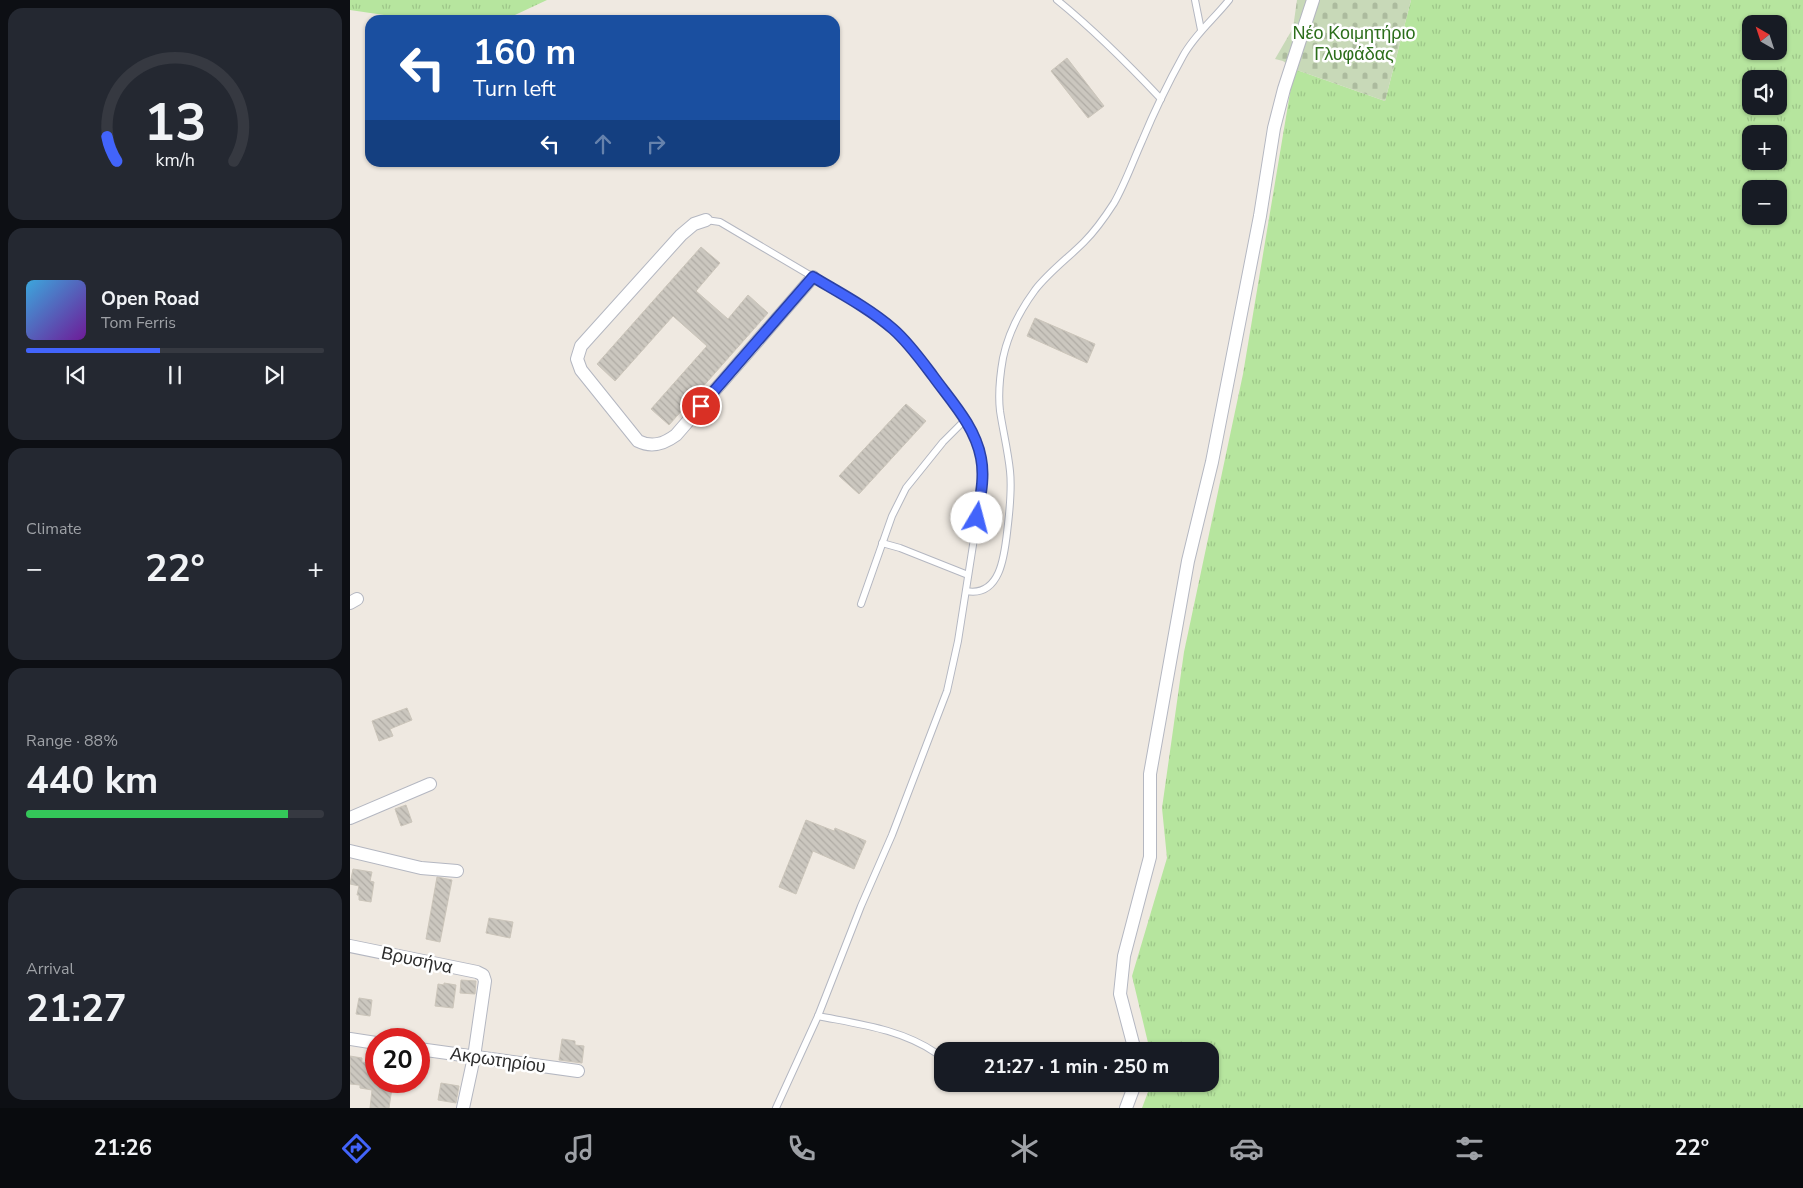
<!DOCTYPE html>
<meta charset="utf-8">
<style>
:root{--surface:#171b24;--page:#242831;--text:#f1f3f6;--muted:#9ea1a6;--line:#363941;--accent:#4264fb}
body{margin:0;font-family:"Nunito Sans",sans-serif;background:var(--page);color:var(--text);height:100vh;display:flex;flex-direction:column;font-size:19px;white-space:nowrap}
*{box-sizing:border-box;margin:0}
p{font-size:16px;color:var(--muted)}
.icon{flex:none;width:28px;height:28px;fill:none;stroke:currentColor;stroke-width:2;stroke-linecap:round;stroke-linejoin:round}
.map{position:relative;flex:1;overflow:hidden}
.side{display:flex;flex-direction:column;gap:8px;padding:8px;background:#0d0f14;width:350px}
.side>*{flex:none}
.guide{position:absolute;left:15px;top:15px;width:475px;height:152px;border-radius:15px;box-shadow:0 1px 4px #0004;background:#1a4fa0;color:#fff;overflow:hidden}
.needle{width:32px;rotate:321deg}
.controls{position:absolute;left:1392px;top:15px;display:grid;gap:10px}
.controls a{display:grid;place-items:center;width:45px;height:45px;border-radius:10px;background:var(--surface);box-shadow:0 1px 4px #0004;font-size:25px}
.speed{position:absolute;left:15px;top:1028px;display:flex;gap:10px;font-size:25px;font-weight:700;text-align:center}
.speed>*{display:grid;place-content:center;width:65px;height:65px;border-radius:50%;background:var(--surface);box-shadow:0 1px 4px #0004;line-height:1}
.speed .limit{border:8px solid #d22;background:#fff;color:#111}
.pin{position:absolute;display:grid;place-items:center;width:42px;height:42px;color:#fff;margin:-21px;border:2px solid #fff;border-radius:50%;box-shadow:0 1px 5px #0007}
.me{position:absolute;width:55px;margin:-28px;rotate:8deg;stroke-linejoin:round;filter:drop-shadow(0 0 4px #0008)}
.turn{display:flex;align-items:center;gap:18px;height:105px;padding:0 25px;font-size:22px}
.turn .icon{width:65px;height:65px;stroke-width:2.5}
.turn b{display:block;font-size:35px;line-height:42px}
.lanes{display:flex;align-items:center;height:48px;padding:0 25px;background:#0003;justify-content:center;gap:25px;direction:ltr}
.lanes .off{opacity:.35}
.big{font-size:38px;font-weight:700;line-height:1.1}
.side .widget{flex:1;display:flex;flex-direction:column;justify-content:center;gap:8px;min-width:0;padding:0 18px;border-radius:15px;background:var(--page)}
.side .dial{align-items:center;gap:0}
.dial svg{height:130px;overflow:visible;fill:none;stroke:var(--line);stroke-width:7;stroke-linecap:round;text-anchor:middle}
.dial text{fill:var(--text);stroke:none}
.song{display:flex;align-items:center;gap:15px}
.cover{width:60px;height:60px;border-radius:8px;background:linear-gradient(135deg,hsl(200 70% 55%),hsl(280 70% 35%))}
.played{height:5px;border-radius:2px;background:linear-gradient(90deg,var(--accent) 45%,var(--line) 45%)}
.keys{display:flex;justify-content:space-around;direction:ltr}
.heat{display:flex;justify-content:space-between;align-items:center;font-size:28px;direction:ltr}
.charge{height:8px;border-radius:4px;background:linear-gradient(90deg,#34c759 88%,var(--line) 0)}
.trip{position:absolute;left:584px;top:1042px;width:285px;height:50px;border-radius:15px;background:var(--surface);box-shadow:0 1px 4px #0004;font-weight:700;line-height:50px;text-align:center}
.tabs{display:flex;height:80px;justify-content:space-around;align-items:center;background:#090b0e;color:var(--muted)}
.tabs .icon{width:35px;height:35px}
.tabs .selected{color:var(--accent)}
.tabs b{font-size:22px;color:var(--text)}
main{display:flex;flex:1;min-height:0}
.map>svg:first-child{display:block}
.grass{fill:url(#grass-tufts);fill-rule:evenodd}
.cemetery{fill:url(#cemetery-stones)}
.building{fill:url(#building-back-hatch);stroke:#cbc5ba}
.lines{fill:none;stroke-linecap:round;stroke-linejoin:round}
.lane-casing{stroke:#b4b7c1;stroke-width:8}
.street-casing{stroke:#b4b7c1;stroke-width:14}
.lane{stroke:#fff;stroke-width:6}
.street{stroke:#fff;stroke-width:12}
.route-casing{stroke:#2b41a3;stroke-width:12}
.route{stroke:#4264fb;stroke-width:9}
.labels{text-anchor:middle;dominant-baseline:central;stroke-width:5;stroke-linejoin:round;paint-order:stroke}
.park-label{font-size:18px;fill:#2c6e1b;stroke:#fff}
.street-label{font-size:18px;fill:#2e2e2e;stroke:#fff}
</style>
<main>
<section class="side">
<div class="widget dial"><svg viewBox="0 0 100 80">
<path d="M14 69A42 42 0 1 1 86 69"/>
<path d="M14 69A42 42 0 0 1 8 54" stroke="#4264fb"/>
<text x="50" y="56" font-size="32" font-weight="700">13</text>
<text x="50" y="72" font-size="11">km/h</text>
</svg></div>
<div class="widget">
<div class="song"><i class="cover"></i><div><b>Open Road</b><p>Tom Ferris</p></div></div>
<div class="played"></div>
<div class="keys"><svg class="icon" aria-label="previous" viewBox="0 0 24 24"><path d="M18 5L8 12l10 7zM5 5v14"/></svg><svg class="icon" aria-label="pause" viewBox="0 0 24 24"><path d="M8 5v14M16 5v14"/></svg><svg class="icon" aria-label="next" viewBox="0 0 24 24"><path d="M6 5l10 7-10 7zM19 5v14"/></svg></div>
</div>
<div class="widget"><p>Climate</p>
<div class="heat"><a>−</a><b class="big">22°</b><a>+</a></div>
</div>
<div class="widget"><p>Range · 88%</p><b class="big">440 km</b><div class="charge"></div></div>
<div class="widget"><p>Arrival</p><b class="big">21:27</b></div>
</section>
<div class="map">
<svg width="1453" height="1108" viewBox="0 0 1453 1108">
<defs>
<pattern id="grass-tufts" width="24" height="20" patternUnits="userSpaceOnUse" patternTransform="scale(1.25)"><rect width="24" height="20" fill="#b6e59e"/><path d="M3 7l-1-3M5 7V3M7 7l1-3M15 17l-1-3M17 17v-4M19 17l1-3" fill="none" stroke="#9dc588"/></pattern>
<pattern id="cemetery-stones" width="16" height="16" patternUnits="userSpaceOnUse" patternTransform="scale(1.25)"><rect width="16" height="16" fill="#c8d9b8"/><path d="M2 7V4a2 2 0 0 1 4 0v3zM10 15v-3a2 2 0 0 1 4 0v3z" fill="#acbb9e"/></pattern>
<pattern id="building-back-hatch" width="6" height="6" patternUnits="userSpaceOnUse" patternTransform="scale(1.25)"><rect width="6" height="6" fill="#cbc7bf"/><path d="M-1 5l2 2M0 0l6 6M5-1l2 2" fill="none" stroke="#afaba4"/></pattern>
</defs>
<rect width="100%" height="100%" fill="#efe9e1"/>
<g class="grass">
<polygon points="0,0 197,0 154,20 68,20 0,10"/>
<path d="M1061 0H1453V1108H792L801 1084H860V1051H800L782 976 817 858 812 808 834 652 893 374 944 69 1035 101ZM1401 24H1429V51H1401ZM1401 79H1429V106H1401ZM1401 134H1429V161H1401ZM1401 189H1429V216H1401Z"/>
</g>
<polygon class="cemetery" points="947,0 1061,0 1035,101 944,69 933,61 925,59 943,28"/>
<g class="building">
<polygon points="717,58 754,106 738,118 701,71"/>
<polygon points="351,247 370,263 346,291 378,319 398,295 418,313 319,425 301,409 357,346 323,316 265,381 247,364"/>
<polygon points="685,318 745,344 737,363 677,336"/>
<polygon points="556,404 576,421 509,494 489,476"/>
<polygon points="57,708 62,720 40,729 43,736 29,741 22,721"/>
<polygon points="56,805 62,822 51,826 45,809"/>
<polygon points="456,820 484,831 485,828 516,841 504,869 463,851 446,894 429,887"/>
<polygon points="3,869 22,872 20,881 24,882 21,902 9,900 9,895 7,895 9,886 0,884"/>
<polygon points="87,877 102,880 90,942 76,939"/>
<polygon points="139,918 163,922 160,938 136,933"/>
<polygon points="111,980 126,981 125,994 110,993"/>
<polygon points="94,983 106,985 103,1008 85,1006 88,984 94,985"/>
<polygon points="9,998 22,1000 20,1016 6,1014"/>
<polygon points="212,1039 225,1041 225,1045 234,1046 232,1063 209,1060"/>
<polygon points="0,1056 12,1058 12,1062 26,1064 26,1081 43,1081 39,1108 20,1108 22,1090 10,1088 10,1085 0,1084"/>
<polygon points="91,1083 109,1086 106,1103 88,1100"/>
</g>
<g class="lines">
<defs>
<g id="lane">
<path d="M707 0C744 30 778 64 811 99"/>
<polyline points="845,0 851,30"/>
<polyline points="356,220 370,222 502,300 544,329 567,356 612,415 623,433 631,457 633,481 608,641 597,691 542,835 511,906 468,1016 426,1108"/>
<polyline points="532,543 550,548 618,575"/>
<path d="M616 591C653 598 655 549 658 524 660 506 662 489 660 471 658 451 653 431 650 411 648 394 650 375 653 358 658 334 671 309 685 290 699 272 718 258 734 242 745 231 755 217 764 203 775 184 783 161 792 141 804 112 818 83 833 56 845 34 864 19 879 0"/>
<polyline points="511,604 542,516 556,488 593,442 615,420"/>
<path d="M468 1016C508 1024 551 1029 586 1053"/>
</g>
<g id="street">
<path d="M356 220 344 224 331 235 231 346 227 359 231 370 288 441C302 448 314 444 326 435L463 277"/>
<polyline points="0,603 7,599"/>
<polyline points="0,818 80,784"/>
<polyline points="0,851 71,868 107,871"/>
<polyline points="0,946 127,972 133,975 135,981 124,1057 113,1108"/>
<polyline points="0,1039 26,1043"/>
<polyline points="69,1049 228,1071"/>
<polyline points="785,1051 770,994 774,956 800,857 800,774 838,561 862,462 910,216 924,128 934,89 963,0"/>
<polyline points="776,1108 785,1084"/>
</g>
</defs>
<use href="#lane" class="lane-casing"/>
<use href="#street" class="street-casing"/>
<use href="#lane" class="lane"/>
<use href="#street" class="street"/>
</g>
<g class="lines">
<defs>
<path id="route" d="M351 406 463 277C490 293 520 309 543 329 558 342 571 360 583 376 601 401 625 426 631 458 635 478 630 498 627 518"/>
</defs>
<use href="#route" class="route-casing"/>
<use href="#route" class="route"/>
</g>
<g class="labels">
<g class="park-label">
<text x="1004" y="33">Νέο Κοιμητήριο<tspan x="1004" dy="21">Γλυφάδας</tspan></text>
</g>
<g class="street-label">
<text transform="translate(67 960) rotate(12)">Βρυσήνα</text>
<text transform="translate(148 1060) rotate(8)">Ακρωτηρίου</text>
</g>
</g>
</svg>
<div class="controls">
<a><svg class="needle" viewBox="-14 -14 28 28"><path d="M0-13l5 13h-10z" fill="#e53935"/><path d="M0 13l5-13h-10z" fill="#9ea1a6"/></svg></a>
<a><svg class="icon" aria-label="sound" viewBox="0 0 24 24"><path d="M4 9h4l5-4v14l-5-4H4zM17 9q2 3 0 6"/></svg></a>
<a>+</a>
<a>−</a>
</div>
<div class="speed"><div class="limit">20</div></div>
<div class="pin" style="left:351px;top:406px;background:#d93025"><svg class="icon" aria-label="arrive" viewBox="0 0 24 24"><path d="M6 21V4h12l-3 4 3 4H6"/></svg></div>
<svg class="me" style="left:627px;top:518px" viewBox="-20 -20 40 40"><circle r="19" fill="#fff"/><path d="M0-13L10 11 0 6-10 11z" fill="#4264fb"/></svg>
<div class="trip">21:27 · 1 min · 250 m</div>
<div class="guide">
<div class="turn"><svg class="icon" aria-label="left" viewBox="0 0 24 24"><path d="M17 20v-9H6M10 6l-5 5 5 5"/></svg><div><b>160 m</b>Turn left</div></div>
<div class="lanes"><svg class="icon" aria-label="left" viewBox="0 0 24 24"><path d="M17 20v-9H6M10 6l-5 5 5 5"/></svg><svg class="icon off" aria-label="ahead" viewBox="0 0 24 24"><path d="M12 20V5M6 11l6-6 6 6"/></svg><svg class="icon off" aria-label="right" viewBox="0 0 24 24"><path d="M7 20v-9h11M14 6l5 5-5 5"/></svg></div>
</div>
</div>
</main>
<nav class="tabs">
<b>21:26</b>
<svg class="icon selected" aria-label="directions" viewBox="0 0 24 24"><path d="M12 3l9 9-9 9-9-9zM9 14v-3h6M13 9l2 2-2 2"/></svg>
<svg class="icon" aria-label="music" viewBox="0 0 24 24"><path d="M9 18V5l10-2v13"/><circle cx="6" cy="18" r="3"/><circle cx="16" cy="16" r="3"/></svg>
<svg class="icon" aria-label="phone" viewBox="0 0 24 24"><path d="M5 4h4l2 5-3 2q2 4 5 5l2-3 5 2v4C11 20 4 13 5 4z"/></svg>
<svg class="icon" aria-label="climate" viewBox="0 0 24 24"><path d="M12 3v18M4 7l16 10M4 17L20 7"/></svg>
<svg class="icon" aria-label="car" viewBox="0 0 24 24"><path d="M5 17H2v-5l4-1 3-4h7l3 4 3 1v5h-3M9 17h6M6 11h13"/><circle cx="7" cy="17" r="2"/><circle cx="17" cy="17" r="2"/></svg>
<svg class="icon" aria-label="filters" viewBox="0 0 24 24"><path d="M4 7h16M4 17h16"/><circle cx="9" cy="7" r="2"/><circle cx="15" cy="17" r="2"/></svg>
<b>22°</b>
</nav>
